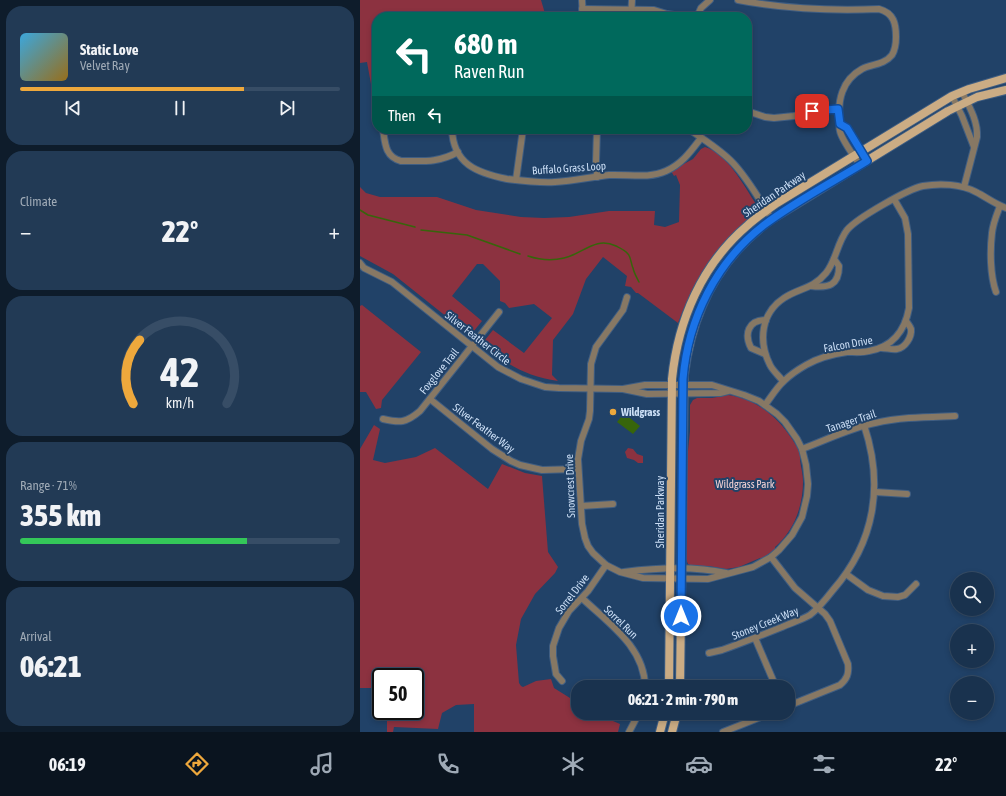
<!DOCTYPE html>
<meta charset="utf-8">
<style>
:root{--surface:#19324e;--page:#223a55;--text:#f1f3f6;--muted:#9faab6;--line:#374d66;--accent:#eea83c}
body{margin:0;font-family:"Asap Condensed",sans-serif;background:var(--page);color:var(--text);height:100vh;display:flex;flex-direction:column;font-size:15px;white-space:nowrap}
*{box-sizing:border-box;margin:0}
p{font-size:13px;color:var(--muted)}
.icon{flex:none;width:22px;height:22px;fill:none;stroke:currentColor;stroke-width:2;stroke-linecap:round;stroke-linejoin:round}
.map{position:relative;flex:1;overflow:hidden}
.panel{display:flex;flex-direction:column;gap:6px;padding:6px;background:#0e1c2b;width:360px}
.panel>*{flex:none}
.guide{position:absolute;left:12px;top:12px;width:380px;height:122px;border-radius:16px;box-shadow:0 2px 6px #0003,0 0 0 1px var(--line);background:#00695c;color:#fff;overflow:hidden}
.tools{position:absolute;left:590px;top:572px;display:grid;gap:8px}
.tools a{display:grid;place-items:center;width:44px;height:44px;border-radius:50%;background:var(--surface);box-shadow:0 2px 6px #0003,0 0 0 1px var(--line);font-size:20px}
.speed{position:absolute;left:12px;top:668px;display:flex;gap:8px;font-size:20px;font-weight:700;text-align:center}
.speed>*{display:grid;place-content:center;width:52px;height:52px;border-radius:50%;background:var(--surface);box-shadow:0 2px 6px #0003,0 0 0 1px var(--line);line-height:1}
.speed .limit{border:2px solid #111;border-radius:6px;background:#fff;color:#111}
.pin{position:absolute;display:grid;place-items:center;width:34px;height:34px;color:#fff;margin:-17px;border-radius:8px;box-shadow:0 2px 6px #0006}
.me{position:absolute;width:44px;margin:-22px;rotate:0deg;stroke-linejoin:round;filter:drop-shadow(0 0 3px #0008)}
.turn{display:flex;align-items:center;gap:14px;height:84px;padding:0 16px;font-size:18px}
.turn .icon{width:52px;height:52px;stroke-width:2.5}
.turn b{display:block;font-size:28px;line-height:34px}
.then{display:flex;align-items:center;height:38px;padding:0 16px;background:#0003;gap:8px;font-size:15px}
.big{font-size:30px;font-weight:800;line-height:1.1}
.panel .card{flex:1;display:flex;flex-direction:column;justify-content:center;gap:6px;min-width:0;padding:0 14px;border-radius:16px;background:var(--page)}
.panel .dial{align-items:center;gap:0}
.dial svg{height:104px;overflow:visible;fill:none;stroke:var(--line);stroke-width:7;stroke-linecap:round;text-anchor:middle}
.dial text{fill:var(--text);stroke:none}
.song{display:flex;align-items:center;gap:12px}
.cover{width:48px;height:48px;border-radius:6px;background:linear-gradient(135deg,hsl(200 70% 55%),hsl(40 70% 35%))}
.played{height:4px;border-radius:2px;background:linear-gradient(90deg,var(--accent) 70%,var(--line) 70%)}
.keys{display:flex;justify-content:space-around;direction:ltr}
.heat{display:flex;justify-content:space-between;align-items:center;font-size:22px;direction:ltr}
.charge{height:6px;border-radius:3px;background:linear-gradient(90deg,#34c759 71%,var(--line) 0)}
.trip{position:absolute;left:211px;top:680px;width:224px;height:40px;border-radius:16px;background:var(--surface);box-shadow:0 2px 6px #0003,0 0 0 1px var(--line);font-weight:800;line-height:40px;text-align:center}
.dock{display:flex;height:64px;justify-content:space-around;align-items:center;background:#0a141f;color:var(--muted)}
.dock .icon{width:28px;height:28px}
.dock .selected{color:var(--accent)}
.dock b{font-size:18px;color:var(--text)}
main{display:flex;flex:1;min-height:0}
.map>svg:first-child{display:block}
.green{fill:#8c3240}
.water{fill:#37650b}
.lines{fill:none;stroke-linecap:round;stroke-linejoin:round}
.stream{stroke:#37650b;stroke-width:1.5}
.minor-casing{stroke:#405e82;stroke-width:8}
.major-casing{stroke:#405e82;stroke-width:10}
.minor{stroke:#877864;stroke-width:6}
.major{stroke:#cbac84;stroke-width:8}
.route-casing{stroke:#114b97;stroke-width:10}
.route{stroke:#1a73e8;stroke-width:7}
.poi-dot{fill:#eea83c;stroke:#214268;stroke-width:1.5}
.labels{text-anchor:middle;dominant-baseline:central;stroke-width:4;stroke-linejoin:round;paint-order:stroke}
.street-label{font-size:11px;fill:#ccdff6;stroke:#214268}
.poi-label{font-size:11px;font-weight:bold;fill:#ccdff6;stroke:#214268;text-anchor:start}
.park-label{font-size:11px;fill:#f3d2d4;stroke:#214268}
</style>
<main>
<section class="panel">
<div class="card">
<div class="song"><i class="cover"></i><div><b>Static Love</b><p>Velvet Ray</p></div></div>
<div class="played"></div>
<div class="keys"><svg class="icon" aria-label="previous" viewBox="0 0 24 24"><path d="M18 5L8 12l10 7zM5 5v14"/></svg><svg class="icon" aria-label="pause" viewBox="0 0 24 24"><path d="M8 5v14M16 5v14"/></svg><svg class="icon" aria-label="next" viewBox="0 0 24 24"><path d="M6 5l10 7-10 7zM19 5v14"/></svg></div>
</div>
<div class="card"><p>Climate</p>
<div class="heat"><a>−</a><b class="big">22°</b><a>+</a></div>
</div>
<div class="card dial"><svg viewBox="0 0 100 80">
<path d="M14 69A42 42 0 1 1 86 69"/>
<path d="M14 69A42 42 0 0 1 19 20" stroke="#eea83c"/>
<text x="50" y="56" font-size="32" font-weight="700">42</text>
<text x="50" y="72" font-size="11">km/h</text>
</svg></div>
<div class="card"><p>Range · 71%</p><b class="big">355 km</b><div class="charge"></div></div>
<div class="card"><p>Arrival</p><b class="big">06:21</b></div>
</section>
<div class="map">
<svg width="646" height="732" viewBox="0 0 646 732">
<rect width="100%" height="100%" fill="#214268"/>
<g class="green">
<polygon points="0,0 181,0 186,17 17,17 17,61 14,61 17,77 17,94 13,95 7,62 0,63"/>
<path d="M345 147C367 153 384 186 396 204 397 207 397 210 395 213 392 218 378 228 372 234 347 260 331 290 318 323L278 293H276L271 287 265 286 267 276 243 257 226 279 213 314 193 340 192 375 198 381C166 377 146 363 121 345L133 330 164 353 192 318 174 304 149 308 145 303 140 301V281L123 264H117L92 296 122 321 109 337 107 333 33 274 0 256V187L6 193 20 197H77L116 210 161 217 184 218 209 217 249 211H295L294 225 305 227 319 222 320 185 316 175 314 176 311 171 333 159 341 149Z"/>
<polygon points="2,305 61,352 22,400 21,408 16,409 6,392 0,392 0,306"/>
<path d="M368 395C396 399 417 416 432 439 435 444 439 448 440 455 442 459 440 455 440 460 441 468 443 474 443 482 443 506 434 531 415 547V549L402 559 400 558 379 567 366 569 348 566H332L328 564 326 559 327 460 330 431V405L333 400 337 398H352Z"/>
<polygon points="14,425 20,429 13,460 25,463 56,457 75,448 128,489 142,464 165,473 182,476 188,552 198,567 195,573 175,594 161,619 156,645 159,683 161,686 163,687 176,681 191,679 194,688 218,703 218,713 234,713 260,724 258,732 114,732 114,704 96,705 82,713 78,729 34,727 33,732 27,732 27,711 55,711 55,677 21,677 21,688 0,688 0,449"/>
<polygon points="268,448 273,449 277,454 283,456 283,463 278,463 274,460 267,458 265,452"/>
</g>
<polygon class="water" points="265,412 266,414 266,415 280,426 273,434 257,422"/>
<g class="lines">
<g class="stream">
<polyline points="0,210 8,215 55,227"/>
<polyline points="61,230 107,235 160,254"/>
<path d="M168 256C180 260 192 261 204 258 223 254 235 236 256 246 260 248 265 250 268 254 271 257 271 264 273 268 274 273 277 278 279 282"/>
</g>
<defs>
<g id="minor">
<polyline points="222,0 223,17"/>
<path d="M378 0C425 9 472 11 519 9 534 13 536 24 536 37 536 44 535 50 532 55 524 65 512 64 502 69 482 80 477 101 480 122 480 124 479 128 480 131 481 138 495 158 500 165"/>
<polyline points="222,9 294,10 307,14 328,17"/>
<polyline points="271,17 272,0"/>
<polyline points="298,17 307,14"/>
<polyline points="337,17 341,8 350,0"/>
<path d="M602 92C609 106 618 121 617 137L604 187"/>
<polyline points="592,96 602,116 614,147"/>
<polyline points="387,111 405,117 414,118 434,116 452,111 478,109"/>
<polyline points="480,124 487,128 507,161"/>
<path d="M23 129C25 143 25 157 41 161 63 161 78 163 98 152"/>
<path d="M92 129C93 164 117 173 147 179 163 181 179 183 195 182 213 181 231 177 249 175 269 174 288 179 306 171 322 164 331 151 341 138"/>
<polyline points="237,129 236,162 237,177"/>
<path d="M329 129C344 140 361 150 373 163 389 180 400 201 412 219"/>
<polyline points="156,180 163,129"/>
<polyline points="0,263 4,268 32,282 138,367 161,379 185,387 199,388 263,389 287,394 360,393 368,391"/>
<path d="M451 286C468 288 479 286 479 266L474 259"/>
<path d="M636 292C630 275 630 250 632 233 633 223 637 214 640 206"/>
<path d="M521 348C526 348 533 350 537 349 545 348 552 337 551 329 550 326 548 324 546 321"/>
<path d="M405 354 391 348C384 334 388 320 406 320"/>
<path d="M423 381C419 376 413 371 410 365 398 341 401 313 424 298 439 288 453 289 466 273 476 261 477 243 487 230 497 218 548 189 563 186 580 183 601 184 616 192 626 197 635 204 646 208"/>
<polyline points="263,389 285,385 352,385 384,395 399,401 417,414 425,422 437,439 442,449 446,465 448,484 447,496 442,517 432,535 419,550 411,557 393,567 348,579 283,578 260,572 246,565 233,553 228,546 225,538 222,524 218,459 221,441 229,419 230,411 231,364 236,347 263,310 267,297"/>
<polyline points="70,399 132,449 151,461 160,465 182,470 218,469"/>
<path d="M405 405C411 397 417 387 424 381 430 375 439 369 446 365 458 358 473 354 487 352 494 352 502 353 509 351 532 347 545 331 549 308L548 234 545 218 534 199"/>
<path d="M23 419C40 423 46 423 60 411L139 312"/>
<path d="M442 449C466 440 490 428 515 423 541 417 568 417 595 416"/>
<polyline points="515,492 547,494"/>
<polyline points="221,506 253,504"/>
<path d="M411 557 435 588 465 614 470 621 488 664C489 674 487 679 480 685L428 706"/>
<path d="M264 572C296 568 334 566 366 573"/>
<polyline points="486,574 508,590 523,596 538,597 545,595 556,584"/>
<path d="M222 598C248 623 285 647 285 687"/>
<polyline points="395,638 416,687"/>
<path d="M349 653 362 650C382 643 402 635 422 627 431 623 441 620 450 615 459 608 466 599 473 590 515 542 524 485 504 425"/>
<polyline points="202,681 196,674 193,656 193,646 199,628 209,611 228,591 246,565"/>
<polyline points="269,732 279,713"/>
<polyline points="363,732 411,713"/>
</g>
<g id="major">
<path d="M309 687 312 379C318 320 342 264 388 225 397 217 407 210 417 203L592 96 609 89 646 78"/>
<path d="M320 687 324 375C332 310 359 257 412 219L588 111 617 97 646 90"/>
<polyline points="300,732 305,713"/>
<polyline points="312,732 317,713"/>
</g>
</defs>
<use href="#minor" class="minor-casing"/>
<use href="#major" class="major-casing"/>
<use href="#minor" class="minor"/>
<use href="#major" class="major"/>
</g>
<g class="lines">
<defs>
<path id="route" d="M321 616 323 379C328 319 356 262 404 225 436 201 473 182 507 161L487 128 480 124 478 109 452 111"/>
</defs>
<use href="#route" class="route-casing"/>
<use href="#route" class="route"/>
</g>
<circle class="poi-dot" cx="253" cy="412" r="4"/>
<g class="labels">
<g class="street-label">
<text transform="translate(209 168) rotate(-4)">Buffalo Grass Loop</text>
<text transform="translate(414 194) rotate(-34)">Sheridan Parkway</text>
<text transform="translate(118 338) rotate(38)">Silver Feather Circle</text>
<text transform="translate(488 344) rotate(-10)">Falcon Drive</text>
<text transform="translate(79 371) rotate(-51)">Foxglove Trail</text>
<text transform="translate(491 421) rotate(-18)">Tanager Trail</text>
<text transform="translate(124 428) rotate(37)">Silver Feather Way</text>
<text transform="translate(210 486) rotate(-92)">Snowcrest Drive</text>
<text transform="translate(300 512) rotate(-90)">Sheridan Parkway</text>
<text transform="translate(212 594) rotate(-52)">Sorrel Drive</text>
<text transform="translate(261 622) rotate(44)">Sorrel Run</text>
<text transform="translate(405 623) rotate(-22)">Stoney Creek Way</text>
</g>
<g class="poi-label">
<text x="261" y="412">Wildgrass</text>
</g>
<g class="park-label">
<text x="385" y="484">Wildgrass Park</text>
</g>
</g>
</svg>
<div class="tools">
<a><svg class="icon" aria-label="search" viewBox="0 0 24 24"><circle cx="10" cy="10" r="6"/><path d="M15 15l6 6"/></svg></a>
<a>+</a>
<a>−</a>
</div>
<div class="speed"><div class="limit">50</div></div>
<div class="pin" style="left:452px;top:111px;background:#d93025"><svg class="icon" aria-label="arrive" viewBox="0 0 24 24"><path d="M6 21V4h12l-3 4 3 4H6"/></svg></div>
<svg class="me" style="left:321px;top:616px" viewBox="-20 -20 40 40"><circle r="17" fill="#1a73e8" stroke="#fff" stroke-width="3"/><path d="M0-11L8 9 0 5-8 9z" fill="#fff"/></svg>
<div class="trip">06:21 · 2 min · 790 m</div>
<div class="guide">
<div class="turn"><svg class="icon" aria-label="left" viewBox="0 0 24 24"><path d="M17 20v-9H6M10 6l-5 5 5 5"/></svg><div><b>680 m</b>Raven Run</div></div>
<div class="then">Then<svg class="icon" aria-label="left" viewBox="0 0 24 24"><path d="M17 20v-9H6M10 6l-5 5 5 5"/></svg></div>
</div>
</div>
</main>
<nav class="dock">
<b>06:19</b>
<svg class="icon selected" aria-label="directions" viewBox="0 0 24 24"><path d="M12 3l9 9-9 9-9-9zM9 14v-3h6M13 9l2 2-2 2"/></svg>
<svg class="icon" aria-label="music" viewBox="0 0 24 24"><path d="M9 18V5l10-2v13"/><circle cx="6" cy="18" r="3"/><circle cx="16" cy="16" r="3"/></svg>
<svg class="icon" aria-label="phone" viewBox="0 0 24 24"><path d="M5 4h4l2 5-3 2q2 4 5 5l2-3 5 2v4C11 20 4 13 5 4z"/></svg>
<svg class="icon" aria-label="climate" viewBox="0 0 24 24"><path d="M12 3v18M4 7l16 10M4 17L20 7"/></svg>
<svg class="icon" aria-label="car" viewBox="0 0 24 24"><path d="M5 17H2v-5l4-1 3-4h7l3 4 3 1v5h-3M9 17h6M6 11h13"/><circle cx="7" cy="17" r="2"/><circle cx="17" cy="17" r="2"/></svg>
<svg class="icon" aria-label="filters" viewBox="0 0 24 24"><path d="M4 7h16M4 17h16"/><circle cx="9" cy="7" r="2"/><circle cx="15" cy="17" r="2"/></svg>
<b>22°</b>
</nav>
